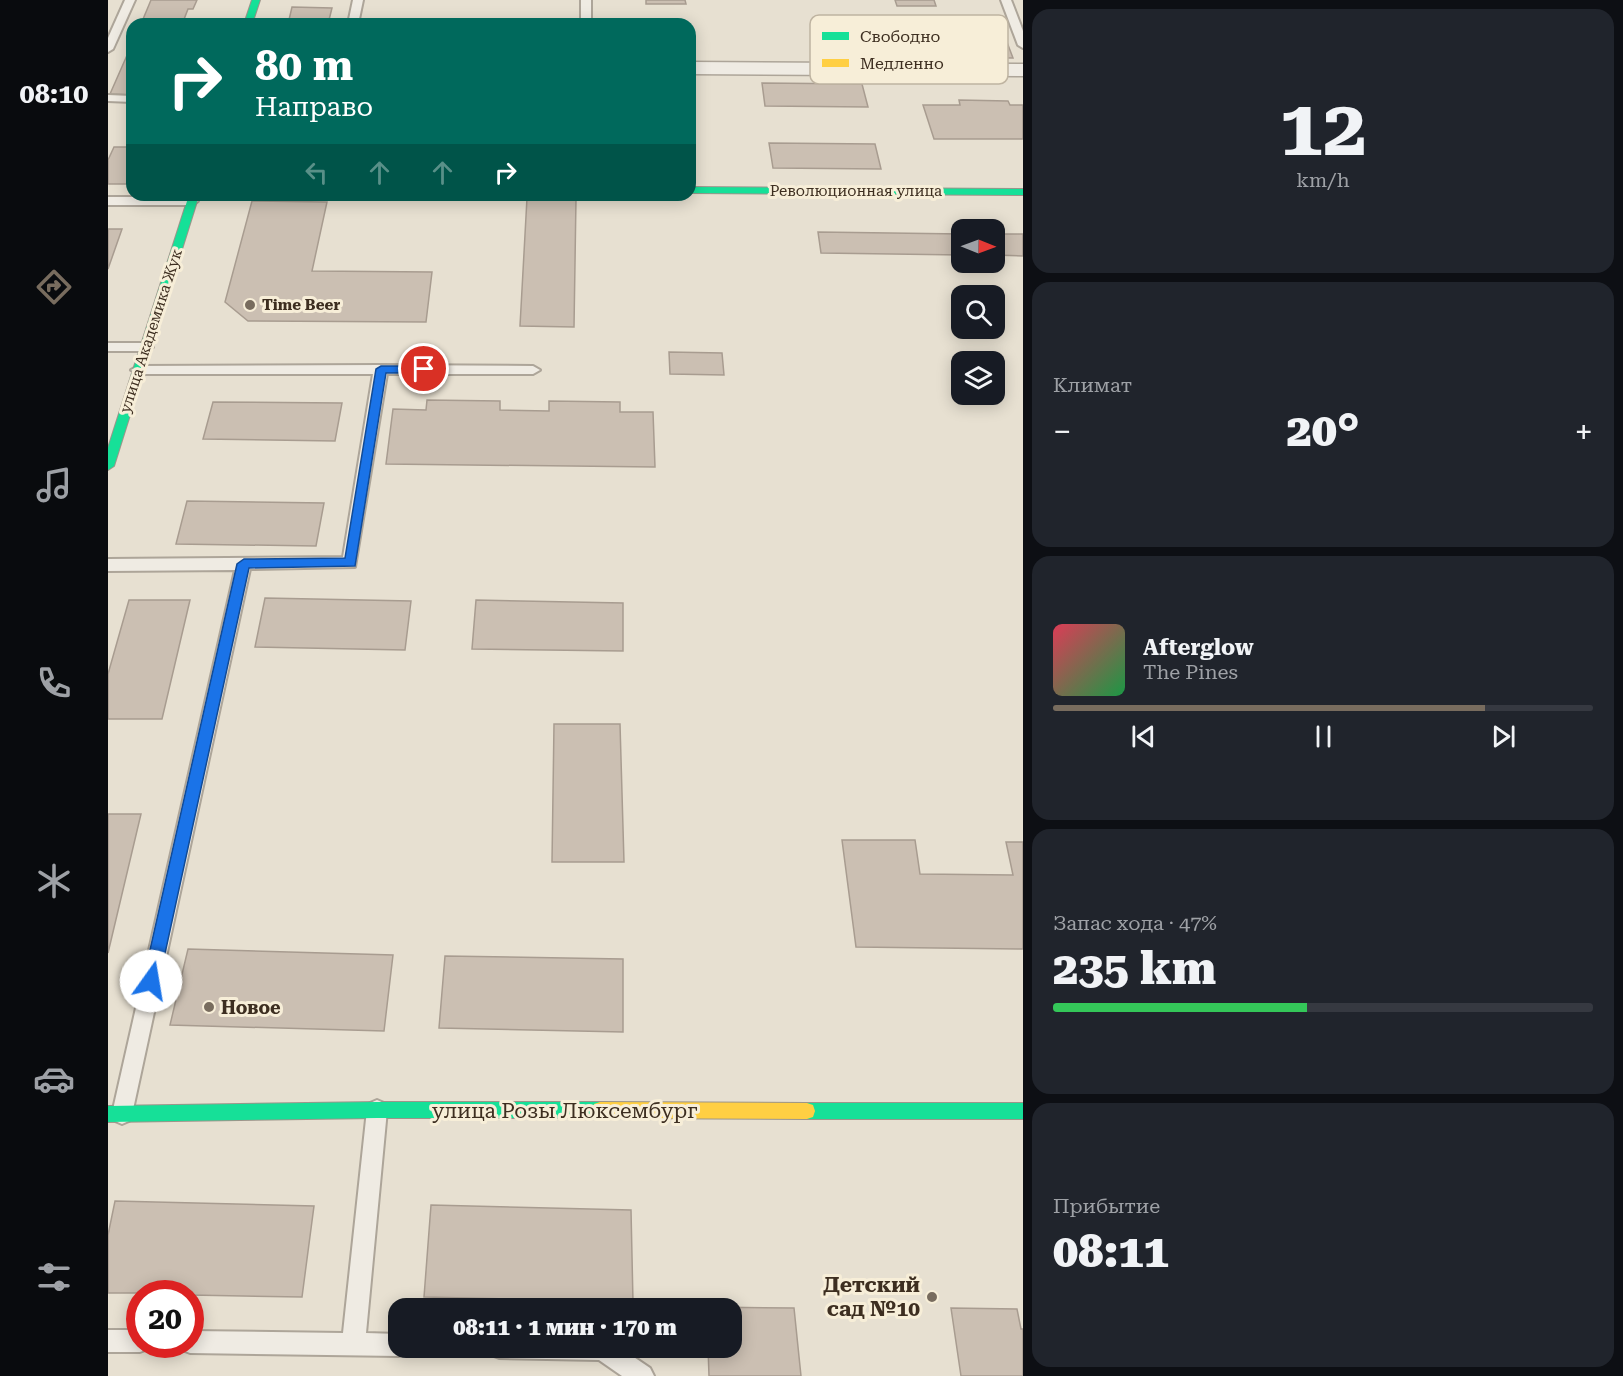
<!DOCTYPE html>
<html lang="ru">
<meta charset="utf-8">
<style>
:root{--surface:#171b24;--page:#20242c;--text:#f1f3f6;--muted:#9ea1a6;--line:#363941;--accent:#786c5e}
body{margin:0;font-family:"Roboto Serif",serif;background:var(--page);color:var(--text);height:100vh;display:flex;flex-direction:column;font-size:22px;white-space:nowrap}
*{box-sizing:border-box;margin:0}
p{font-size:20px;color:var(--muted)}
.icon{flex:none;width:33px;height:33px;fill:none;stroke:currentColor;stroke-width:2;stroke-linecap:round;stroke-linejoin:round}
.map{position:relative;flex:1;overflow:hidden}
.panel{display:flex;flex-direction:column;gap:9px;padding:9px;background:#0d0f14;width:600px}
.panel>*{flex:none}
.top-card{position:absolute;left:18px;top:18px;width:570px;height:183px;border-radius:18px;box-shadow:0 3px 15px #0003;background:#00695c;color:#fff;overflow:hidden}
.needle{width:39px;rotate:91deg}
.buttons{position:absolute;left:843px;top:219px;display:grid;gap:12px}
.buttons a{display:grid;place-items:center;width:54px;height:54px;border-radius:12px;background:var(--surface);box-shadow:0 3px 15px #0003;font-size:30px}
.speed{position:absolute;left:18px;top:1280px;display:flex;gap:12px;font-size:30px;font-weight:700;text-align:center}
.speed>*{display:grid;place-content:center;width:78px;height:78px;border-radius:50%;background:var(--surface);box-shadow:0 3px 15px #0003;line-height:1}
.speed .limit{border:9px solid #d22;background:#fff;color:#111}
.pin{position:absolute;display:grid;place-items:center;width:51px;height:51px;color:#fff;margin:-26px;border:3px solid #fff;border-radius:50%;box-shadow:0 2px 6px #0007}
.me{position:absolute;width:66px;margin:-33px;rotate:13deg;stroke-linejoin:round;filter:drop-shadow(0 0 4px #0008)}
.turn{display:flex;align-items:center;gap:21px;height:126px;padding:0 30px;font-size:27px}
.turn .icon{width:78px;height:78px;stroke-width:2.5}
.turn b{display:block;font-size:42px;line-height:51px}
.lanes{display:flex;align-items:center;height:57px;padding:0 30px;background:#0003;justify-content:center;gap:30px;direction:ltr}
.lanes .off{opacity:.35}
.big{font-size:45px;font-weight:800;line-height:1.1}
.panel .card{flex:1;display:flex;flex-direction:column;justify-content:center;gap:9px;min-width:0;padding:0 21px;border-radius:18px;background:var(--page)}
.panel .dial{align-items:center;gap:0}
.dial b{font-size:78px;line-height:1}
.song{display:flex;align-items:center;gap:18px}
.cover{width:72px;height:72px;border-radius:9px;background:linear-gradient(135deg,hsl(350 70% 55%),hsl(140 70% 35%))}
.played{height:6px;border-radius:3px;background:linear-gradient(90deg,var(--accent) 80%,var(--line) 80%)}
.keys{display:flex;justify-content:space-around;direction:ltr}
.heat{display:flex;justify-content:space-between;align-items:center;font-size:33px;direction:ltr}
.charge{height:9px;border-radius:4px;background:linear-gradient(90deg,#34c759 47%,var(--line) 0)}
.trip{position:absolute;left:280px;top:1298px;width:354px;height:60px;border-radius:18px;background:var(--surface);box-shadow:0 3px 15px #0003;font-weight:800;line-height:60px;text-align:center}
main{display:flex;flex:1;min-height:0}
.tabs{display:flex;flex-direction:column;width:108px;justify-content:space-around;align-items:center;background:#090b0e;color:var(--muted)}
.tabs .icon{width:42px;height:42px}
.tabs .on{color:var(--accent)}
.tabs b{font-size:27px;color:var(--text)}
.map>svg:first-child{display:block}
.building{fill:#cbbfb2;stroke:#a89c90;stroke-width:1.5}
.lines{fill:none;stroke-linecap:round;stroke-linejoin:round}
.lane-casing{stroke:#ada599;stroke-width:4}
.street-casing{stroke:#ada599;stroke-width:3}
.fast-casing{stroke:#9c958a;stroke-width:2}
.slow-casing{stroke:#9c958a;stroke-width:2}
.lane{fill:#efebe3;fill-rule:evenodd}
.street{fill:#efebe3;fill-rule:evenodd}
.fast{fill:#16e098;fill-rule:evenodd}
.slow{fill:#ffcf43;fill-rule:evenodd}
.route{fill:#1a73e8;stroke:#114b97;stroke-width:1.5}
.poi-dot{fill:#786c5e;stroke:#f7eed8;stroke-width:2}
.labels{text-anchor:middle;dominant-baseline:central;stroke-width:6;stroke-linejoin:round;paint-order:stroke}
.far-street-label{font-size:15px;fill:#3d2e20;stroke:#f7eed8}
.far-poi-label{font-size:15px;font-weight:bold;fill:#3d2e20;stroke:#f7eed8;text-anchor:start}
.poi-label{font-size:18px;font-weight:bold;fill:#3d2e20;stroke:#f7eed8;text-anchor:start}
.near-street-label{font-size:21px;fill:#3d2e20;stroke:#f7eed8}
.near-poi-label{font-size:21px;font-weight:bold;fill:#3d2e20;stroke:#f7eed8;text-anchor:end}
.key{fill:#f7eed8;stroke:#bfb4a1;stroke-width:1.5}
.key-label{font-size:16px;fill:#3d2e20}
</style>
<main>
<nav class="tabs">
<b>08:10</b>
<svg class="icon on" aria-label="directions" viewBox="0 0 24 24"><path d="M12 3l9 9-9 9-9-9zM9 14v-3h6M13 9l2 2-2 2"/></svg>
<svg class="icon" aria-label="music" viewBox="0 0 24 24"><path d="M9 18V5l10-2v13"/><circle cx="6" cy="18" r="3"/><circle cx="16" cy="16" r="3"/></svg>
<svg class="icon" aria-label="phone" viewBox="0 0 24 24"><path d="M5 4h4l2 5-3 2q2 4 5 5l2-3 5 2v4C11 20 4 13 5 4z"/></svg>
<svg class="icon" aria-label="climate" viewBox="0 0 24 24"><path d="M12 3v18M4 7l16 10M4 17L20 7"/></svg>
<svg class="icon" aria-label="car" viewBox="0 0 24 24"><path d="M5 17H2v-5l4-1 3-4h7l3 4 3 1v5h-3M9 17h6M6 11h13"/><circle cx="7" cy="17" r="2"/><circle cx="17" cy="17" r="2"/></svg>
<svg class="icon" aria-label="filters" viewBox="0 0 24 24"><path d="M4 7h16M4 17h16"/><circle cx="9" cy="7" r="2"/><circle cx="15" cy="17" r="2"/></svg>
</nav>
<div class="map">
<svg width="915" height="1376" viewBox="0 0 915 1376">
<rect width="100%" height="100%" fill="#e7e0d1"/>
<g class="building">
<polygon points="43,0 89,0 85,9 80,9 75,22 79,24 33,24"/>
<polygon points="538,0 577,0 578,4 538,4"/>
<polygon points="787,0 826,0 828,6 789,6"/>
<polygon points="184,7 224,8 220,24 180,24"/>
<polygon points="801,36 897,37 905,58 807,57"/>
<polygon points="24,44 24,95 2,94"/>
<polygon points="654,83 754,84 760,107 657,106"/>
<polygon points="851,100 900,101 902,105 915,105 915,139 826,139 815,105 852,105"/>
<polygon points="661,143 767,144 773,169 665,168"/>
<polygon points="6,147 24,147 24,184 0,184 0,160"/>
<polygon points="419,198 468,199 466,327 412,326"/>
<polygon points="144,201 219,202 204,271 324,272 318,322 140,321 117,302"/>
<polygon points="0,229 14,229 0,269"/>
<polygon points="710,232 854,234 854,255 713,253"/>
<polygon points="886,234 915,234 915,256 886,255"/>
<polygon points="561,352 614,353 616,375 562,374"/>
<polygon points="319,400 392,401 392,410 441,411 441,401 512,402 512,412 545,412 547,467 278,464 285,409 318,410"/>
<polygon points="105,402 234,403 227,441 95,439"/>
<polygon points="79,501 216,503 208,546 68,544"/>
<polygon points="157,598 303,601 297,650 147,647"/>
<polygon points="21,600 82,600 54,719 0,719 0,674"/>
<polygon points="368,600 515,603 515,651 364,649"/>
<polygon points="446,724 512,724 516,862 444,862"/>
<polygon points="0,814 33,814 0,953"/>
<polygon points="734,840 807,840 812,874 905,875 898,842 915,842 915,949 748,947"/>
<polygon points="80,949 285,955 276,1031 62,1025"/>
<polygon points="337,956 515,959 515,1032 331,1028"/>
<polygon points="7,1201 206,1206 194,1297 82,1295 82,1293 0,1293 0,1235"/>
<polygon points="323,1205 523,1210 525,1302 316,1297"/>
<polygon points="598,1307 686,1308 693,1376 601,1376 600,1347 624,1347 624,1308"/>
<polygon points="843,1308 909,1309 913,1329 915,1329 915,1376 853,1376"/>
</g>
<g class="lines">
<defs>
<g id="lane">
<polygon points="17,0 27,0 5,49 0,52 0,38"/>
<polygon points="245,0 255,0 250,24 240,24"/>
<rect x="473" y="0" width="10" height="24"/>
<polygon points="893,0 903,0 915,31 915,48 910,45"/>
<polygon points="0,95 24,96 24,102 0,101"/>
<polygon points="0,197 84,197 90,201 84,205 0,205"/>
<polygon points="0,343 38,343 45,347 38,351 0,351"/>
<polygon points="273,365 425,366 432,370 425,374 279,374 247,567 142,569 24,1114 21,1121 14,1124 7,1121 4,1114 127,570 0,571 0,559 235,557 265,374 30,374 23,370 30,366"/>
<polygon points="269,1100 276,1103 279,1110 258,1333 291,1334 291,1347 302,1347 299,1353 291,1356 82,1353 74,1350 71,1344 82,1344 82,1331 235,1333 259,1110 262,1103"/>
<polygon points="0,1330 32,1330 32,1344 42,1344 40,1349 32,1352 0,1352"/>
<polygon points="380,1347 511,1347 542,1368 546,1376 514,1376 491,1360 391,1358 383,1355"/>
</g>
<polygon id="street" points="582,62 915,64 915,76 582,74"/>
<g id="fast">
<polygon points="144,0 152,0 144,24 136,24"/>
<polygon points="582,187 915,189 915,195 582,193"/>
<polygon points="81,195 91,195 6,466 0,470 0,448"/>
<polygon points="269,1102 492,1102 498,1104 500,1110 498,1116 492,1118 269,1118 0,1122 0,1106"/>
<polygon points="699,1103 915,1103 915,1119 699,1119 693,1117 691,1111 693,1105"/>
</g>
<polygon id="slow" points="492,1102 699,1103 705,1105 707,1111 705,1117 699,1119 492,1118 486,1116 484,1110 486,1104"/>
</defs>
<use href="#lane" class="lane-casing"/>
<use href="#street" class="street-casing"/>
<use href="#fast" class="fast-casing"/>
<use href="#slow" class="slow-casing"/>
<use href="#lane" class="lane"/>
<use href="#street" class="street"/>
<use href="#fast" class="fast"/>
<use href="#slow" class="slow"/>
</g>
<polygon class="route" points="273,366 316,366 322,369 316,373 278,373 247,566 141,568 51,981 48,986 43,988 37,986 35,981 129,564 136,559 237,558 268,369"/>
<g class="poi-dot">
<circle cx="142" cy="305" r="6"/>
<circle cx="101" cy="1007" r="6"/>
<circle cx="824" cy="1297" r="6"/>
</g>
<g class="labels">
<g class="far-street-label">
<text x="748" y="191">Революционная улица</text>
<text transform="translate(43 331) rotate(-72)">улица Академика Жук</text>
</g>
<g class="far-poi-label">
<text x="154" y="305">Time Beer</text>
</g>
<g class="poi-label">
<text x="113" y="1007">Новое</text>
</g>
<g class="near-street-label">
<text x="457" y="1111">улица Розы Люксембург</text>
</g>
<g class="near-poi-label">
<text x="812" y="1285">Детский<tspan x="812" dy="24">сад №10</tspan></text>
</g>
</g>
<rect x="702" y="15" width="198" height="69" rx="9" class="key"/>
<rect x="714" y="32" width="27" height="8" fill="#16e098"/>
<rect x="714" y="59" width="27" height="8" fill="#ffcf43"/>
<g class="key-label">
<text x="752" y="42">Свободно</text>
<text x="752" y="69">Медленно</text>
</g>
</svg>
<div class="buttons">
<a><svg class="needle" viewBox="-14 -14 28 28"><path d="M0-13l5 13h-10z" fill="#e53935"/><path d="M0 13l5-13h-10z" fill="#9ea1a6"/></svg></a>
<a><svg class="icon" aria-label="search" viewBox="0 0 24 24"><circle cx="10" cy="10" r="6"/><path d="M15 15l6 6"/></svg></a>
<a><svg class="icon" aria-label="layers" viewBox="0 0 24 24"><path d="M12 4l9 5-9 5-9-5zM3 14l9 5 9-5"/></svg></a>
</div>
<div class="speed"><div class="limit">20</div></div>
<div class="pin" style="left:316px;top:369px;background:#d93025"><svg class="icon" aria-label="arrive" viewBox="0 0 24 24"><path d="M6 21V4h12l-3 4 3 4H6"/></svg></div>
<svg class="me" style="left:43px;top:981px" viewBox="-20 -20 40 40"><circle r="19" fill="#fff"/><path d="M0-13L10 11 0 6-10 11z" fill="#1a73e8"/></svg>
<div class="trip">08:11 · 1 мин · 170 m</div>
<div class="top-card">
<div class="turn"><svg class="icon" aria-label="right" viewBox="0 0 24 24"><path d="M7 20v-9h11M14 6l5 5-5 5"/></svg><div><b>80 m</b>Направо</div></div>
<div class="lanes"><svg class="icon off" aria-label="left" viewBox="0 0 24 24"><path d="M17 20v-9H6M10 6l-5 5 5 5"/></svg><svg class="icon off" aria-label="ahead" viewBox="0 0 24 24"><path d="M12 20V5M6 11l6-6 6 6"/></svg><svg class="icon off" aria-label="ahead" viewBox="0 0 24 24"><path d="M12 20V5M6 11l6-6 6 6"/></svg><svg class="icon" aria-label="right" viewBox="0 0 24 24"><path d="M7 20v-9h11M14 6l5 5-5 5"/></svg></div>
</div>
</div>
<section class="panel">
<div class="card dial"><b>12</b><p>km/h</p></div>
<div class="card"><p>Климат</p>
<div class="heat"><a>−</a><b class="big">20°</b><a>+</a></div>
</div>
<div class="card">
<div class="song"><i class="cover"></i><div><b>Afterglow</b><p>The Pines</p></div></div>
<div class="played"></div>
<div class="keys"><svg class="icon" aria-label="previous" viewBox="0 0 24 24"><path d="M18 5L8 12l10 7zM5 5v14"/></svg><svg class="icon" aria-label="pause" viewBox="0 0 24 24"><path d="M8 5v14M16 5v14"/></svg><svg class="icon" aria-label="next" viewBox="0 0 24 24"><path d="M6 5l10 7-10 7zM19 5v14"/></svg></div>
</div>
<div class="card"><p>Запас хода · 47%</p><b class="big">235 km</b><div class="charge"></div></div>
<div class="card"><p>Прибытие</p><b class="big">08:11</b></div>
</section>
</main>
